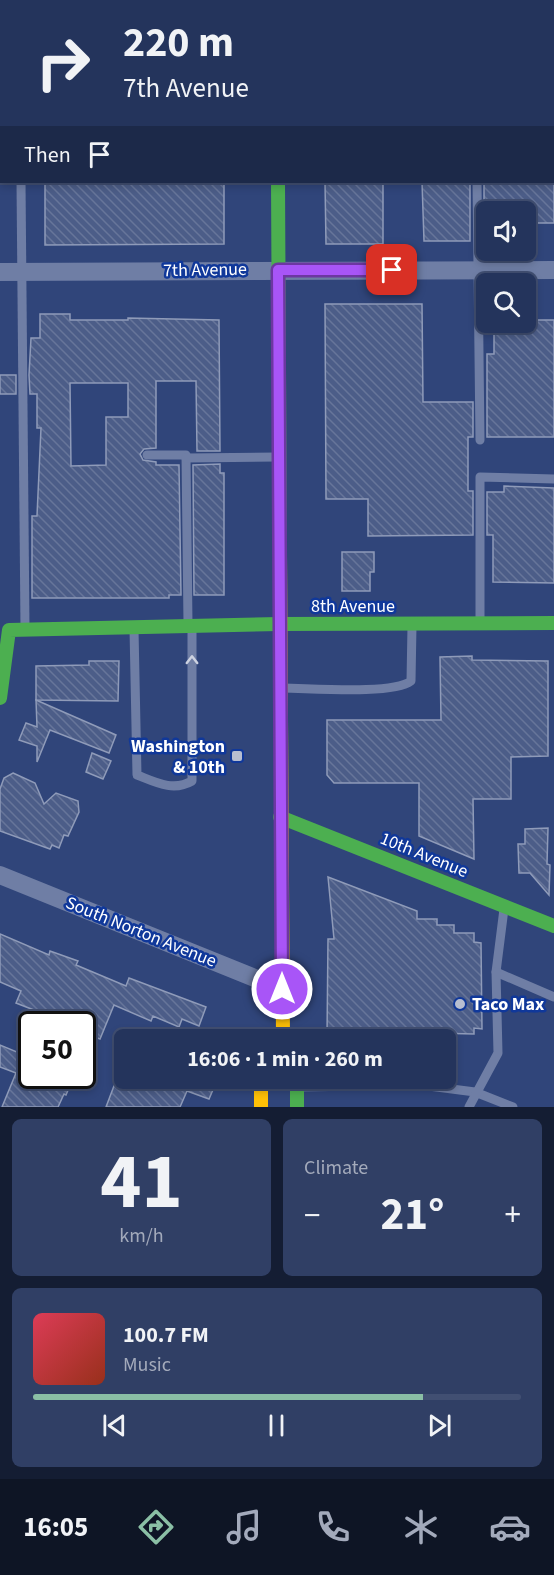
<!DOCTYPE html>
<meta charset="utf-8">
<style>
:root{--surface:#24345c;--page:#303f65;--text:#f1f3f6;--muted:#a3aabb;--line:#414f72;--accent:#8abfa5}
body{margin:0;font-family:"Source Sans 3",sans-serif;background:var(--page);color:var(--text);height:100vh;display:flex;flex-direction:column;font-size:22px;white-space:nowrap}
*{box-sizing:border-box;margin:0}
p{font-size:20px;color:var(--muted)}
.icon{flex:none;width:33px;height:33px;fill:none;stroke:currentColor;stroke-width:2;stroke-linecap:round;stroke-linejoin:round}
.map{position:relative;height:1107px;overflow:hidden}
.side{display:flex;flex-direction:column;gap:12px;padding:12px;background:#141d33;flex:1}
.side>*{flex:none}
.top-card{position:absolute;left:0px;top:0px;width:555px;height:183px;box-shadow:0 3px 9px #0003,0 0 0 2px var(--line);background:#24345c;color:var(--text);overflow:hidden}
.controls{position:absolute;left:476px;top:201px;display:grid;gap:12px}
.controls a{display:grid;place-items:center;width:60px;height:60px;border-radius:9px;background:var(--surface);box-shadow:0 3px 9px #0003,0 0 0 2px var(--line);font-size:30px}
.speed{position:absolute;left:18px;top:1011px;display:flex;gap:12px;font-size:30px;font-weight:700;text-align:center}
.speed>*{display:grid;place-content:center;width:78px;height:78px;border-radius:50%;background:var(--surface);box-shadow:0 3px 9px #0003,0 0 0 2px var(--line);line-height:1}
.speed .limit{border:3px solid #111;border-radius:9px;background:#fff;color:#111}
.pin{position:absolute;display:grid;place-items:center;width:51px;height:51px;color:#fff;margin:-26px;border-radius:12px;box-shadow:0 3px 9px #0006}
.me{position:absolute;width:66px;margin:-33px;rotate:0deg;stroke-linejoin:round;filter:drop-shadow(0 0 4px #0008)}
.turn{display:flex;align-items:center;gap:21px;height:126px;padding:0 24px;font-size:27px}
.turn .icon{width:78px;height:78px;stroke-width:2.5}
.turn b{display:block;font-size:42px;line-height:51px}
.then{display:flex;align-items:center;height:57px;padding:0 24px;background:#0003;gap:12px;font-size:22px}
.big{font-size:45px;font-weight:700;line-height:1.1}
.side .widget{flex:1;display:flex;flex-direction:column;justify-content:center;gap:9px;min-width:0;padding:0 21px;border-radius:9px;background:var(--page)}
.side .dial{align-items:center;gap:0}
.dial b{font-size:78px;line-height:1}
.song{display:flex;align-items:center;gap:18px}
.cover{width:72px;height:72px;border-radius:9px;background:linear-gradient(135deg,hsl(350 70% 55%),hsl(10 70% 35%))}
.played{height:6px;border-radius:3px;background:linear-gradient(90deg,var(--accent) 80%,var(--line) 80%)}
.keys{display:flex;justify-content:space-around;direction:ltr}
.heat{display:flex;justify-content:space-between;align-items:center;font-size:33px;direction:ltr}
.side .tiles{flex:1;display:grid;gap:12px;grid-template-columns:1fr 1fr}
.widget:last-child{grid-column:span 2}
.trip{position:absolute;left:114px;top:1029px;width:342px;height:60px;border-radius:9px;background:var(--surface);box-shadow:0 3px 9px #0003,0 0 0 2px var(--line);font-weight:700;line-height:60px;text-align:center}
.menu{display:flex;height:96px;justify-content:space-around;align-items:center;background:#0e1525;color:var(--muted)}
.menu .icon{width:42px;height:42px}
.menu .current{color:var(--accent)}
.menu b{font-size:27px;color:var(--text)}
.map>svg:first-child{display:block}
.building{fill:url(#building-back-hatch);stroke:#8f9bb9;stroke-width:1.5;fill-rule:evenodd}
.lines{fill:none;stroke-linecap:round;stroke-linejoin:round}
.lane{stroke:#6f7ea5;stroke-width:9}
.street{stroke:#6f7ea5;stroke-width:18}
.fast{stroke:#4caf50;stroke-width:14}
.slow{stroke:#ffc107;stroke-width:14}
.jam{stroke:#c62828;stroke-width:14}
.oneway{stroke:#cdd2e0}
.route-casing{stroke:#6d37a1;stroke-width:15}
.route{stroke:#a855f7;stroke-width:10}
.poi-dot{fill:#b7bed0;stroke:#10389a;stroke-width:2}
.labels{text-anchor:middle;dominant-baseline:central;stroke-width:5;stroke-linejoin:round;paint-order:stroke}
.street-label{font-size:18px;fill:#fff;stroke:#10389a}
.poi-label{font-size:18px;font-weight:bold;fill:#fff;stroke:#10389a;text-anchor:end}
</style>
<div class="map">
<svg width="554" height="1107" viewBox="0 0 554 1107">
<defs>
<pattern id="building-back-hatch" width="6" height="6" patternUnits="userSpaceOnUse" patternTransform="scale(1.5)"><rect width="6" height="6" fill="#4c5d88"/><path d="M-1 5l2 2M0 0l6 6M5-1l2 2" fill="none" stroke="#67759a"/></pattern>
</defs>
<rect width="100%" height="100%" fill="#30457a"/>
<g class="building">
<polygon points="45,182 224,182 224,244 45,245"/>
<polygon points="325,182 383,182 383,244 326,244"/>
<polygon points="422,182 470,182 470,241 424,241"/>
<polygon points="484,182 554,182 554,223 525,223 525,212 484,212"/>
<polygon points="325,304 422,304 423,402 473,402 473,437 468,437 468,491 473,491 473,535 368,536 368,499 326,499"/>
<path d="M40 314H70V320H128V318L219 320 220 451H197L196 381H156V448L144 449 140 454 143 460 156 462V465H179L181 595H169V598H32V516H37L41 428H37V394H30L29 375 31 338H40ZM70 383H128V417H106V465L71 466Z"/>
<polygon points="525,320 554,320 554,437 487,437 487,354 494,354 494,322"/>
<rect x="0" y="375" width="16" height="19"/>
<polygon points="220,464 220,473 224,473 224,595 194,595 193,465"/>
<polygon points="504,486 554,488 554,583 493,582 493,535 487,535 487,492 504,492"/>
<polygon points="342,552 374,552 374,572 370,572 370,591 342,591"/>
<polygon points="472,656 472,660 548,661 548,756 511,757 511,799 473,799 474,859 419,836 419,783 334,783 327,775 327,720 441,720 440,657"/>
<polygon points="89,661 119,661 118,701 36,700 36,666 89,665"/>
<polygon points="36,700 116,735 109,753 50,730 37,762 37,746 19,740 26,723 37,727"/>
<polygon points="92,753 111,761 103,779 86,772"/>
<polygon points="13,773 35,783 44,804 56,793 78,801 79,812 68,836 64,835 59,848 52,845 50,849 0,831 0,789 4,778"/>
<polygon points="548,828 547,864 550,865 549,895 530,873 519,873 518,844 525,844 525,829"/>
<polygon points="328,877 417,911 417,919 437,919 437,925 454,925 454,933 474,933 474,942 481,943 482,1029 474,1028 474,1034 389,1032 389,1037 327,1037 328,939 334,939"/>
<polygon points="0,934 49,955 50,951 78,961 76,965 126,986 129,978 206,1007 199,1026 182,1019 179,1027 153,1016 151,1021 114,1005 100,1039 82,1032 82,1024 34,1024 39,1012 16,1003 21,991 0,982"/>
<polygon points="32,1037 32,1076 74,1076 66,1095 64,1094 58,1107 2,1107 16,1073 0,1067 0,1045 24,1055"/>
<polygon points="117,1078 218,1078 209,1099 187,1091 180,1107 106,1107"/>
</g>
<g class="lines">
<g class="lane">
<polyline points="20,0 20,2"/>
<polyline points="476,0 476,2"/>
<polyline points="21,182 25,629"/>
<polyline points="477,182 480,440"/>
<polyline points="147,455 186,455 188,623"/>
<polyline points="186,458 277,457"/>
<polyline points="480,621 480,477 554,479"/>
<path d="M134 629 137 775C155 782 173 792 192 781V627"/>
<path d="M283 688C309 688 393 695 411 681L412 626"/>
<polyline points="504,909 496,972 554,997"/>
<polyline points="299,1087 421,1085 475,1092 513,1107"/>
<polyline points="469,1107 498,1053 496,972"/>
</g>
<g class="street">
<polyline points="0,272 554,270"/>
<polyline points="0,875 282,989"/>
</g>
<g class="fast">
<polyline points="278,182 280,554"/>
<polyline points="0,698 9,630 279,624 554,623"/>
<polyline points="280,817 554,926"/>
<polyline points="297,1078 297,1107"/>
</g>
<g class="slow">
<polyline points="280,554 283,1040"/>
<polyline points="261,1078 261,1107"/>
</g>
<polyline class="jam" points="277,0 277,2"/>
</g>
<defs><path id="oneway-chevron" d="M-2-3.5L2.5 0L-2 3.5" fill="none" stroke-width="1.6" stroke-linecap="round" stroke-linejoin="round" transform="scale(1.5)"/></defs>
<use class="oneway" href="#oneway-chevron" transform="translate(192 660) rotate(-90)"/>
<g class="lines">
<defs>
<polyline id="route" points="282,989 278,270 392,270"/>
</defs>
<use href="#route" class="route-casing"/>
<use href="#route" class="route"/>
</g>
<g class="poi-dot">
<rect x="231" y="750" width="12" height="12" rx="3"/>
<circle cx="460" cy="1004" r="6"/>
</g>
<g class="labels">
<g class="street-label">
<text transform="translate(205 270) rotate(-1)">7th Avenue</text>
<text x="353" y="606">8th Avenue</text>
<text transform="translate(424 855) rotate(22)">10th Avenue</text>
<text transform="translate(141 932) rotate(22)">South Norton Avenue</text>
</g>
<g class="poi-label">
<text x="225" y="746">Washington<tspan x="225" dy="21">&amp; 10th</tspan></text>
<text x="472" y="1004" text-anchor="start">Taco Max</text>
</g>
</g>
</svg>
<div class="controls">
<a><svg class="icon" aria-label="sound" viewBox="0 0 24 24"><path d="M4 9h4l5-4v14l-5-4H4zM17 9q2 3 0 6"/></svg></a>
<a><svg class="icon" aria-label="search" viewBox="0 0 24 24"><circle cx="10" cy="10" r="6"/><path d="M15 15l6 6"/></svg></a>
</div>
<div class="speed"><div class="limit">50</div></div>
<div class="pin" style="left:392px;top:270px;background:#d93025"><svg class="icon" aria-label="arrive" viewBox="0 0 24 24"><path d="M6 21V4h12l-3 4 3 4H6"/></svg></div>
<svg class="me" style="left:282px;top:989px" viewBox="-20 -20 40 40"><circle r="17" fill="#a855f7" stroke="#fff" stroke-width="3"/><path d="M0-11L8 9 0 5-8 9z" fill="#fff"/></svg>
<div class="trip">16:06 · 1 min · 260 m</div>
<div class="top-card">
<div class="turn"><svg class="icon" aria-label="right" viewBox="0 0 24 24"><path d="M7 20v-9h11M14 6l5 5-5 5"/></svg><div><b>220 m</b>7th Avenue</div></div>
<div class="then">Then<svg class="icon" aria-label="arrive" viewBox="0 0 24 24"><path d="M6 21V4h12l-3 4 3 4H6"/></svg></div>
</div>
</div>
<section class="side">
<div class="tiles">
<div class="widget dial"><b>41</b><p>km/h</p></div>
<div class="widget"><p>Climate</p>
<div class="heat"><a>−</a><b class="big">21°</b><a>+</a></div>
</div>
<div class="widget">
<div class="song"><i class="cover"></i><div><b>100.7 FM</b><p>Music</p></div></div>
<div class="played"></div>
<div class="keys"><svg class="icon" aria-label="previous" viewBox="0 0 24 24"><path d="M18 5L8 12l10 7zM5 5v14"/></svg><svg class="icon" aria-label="pause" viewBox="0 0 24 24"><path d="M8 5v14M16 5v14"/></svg><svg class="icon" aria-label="next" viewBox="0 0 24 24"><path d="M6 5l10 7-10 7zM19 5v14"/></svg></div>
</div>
</div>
</section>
<nav class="menu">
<b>16:05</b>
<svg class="icon current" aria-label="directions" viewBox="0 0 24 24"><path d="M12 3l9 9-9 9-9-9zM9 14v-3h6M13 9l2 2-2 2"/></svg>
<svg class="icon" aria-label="music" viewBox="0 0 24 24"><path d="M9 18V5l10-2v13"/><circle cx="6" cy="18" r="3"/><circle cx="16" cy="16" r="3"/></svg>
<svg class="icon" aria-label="phone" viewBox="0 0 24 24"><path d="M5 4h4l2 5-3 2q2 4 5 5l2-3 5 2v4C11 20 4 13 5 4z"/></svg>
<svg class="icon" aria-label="climate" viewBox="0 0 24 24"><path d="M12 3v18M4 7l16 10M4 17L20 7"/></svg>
<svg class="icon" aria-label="car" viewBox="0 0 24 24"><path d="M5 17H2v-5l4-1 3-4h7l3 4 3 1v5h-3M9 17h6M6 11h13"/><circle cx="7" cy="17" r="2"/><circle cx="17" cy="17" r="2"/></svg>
</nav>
